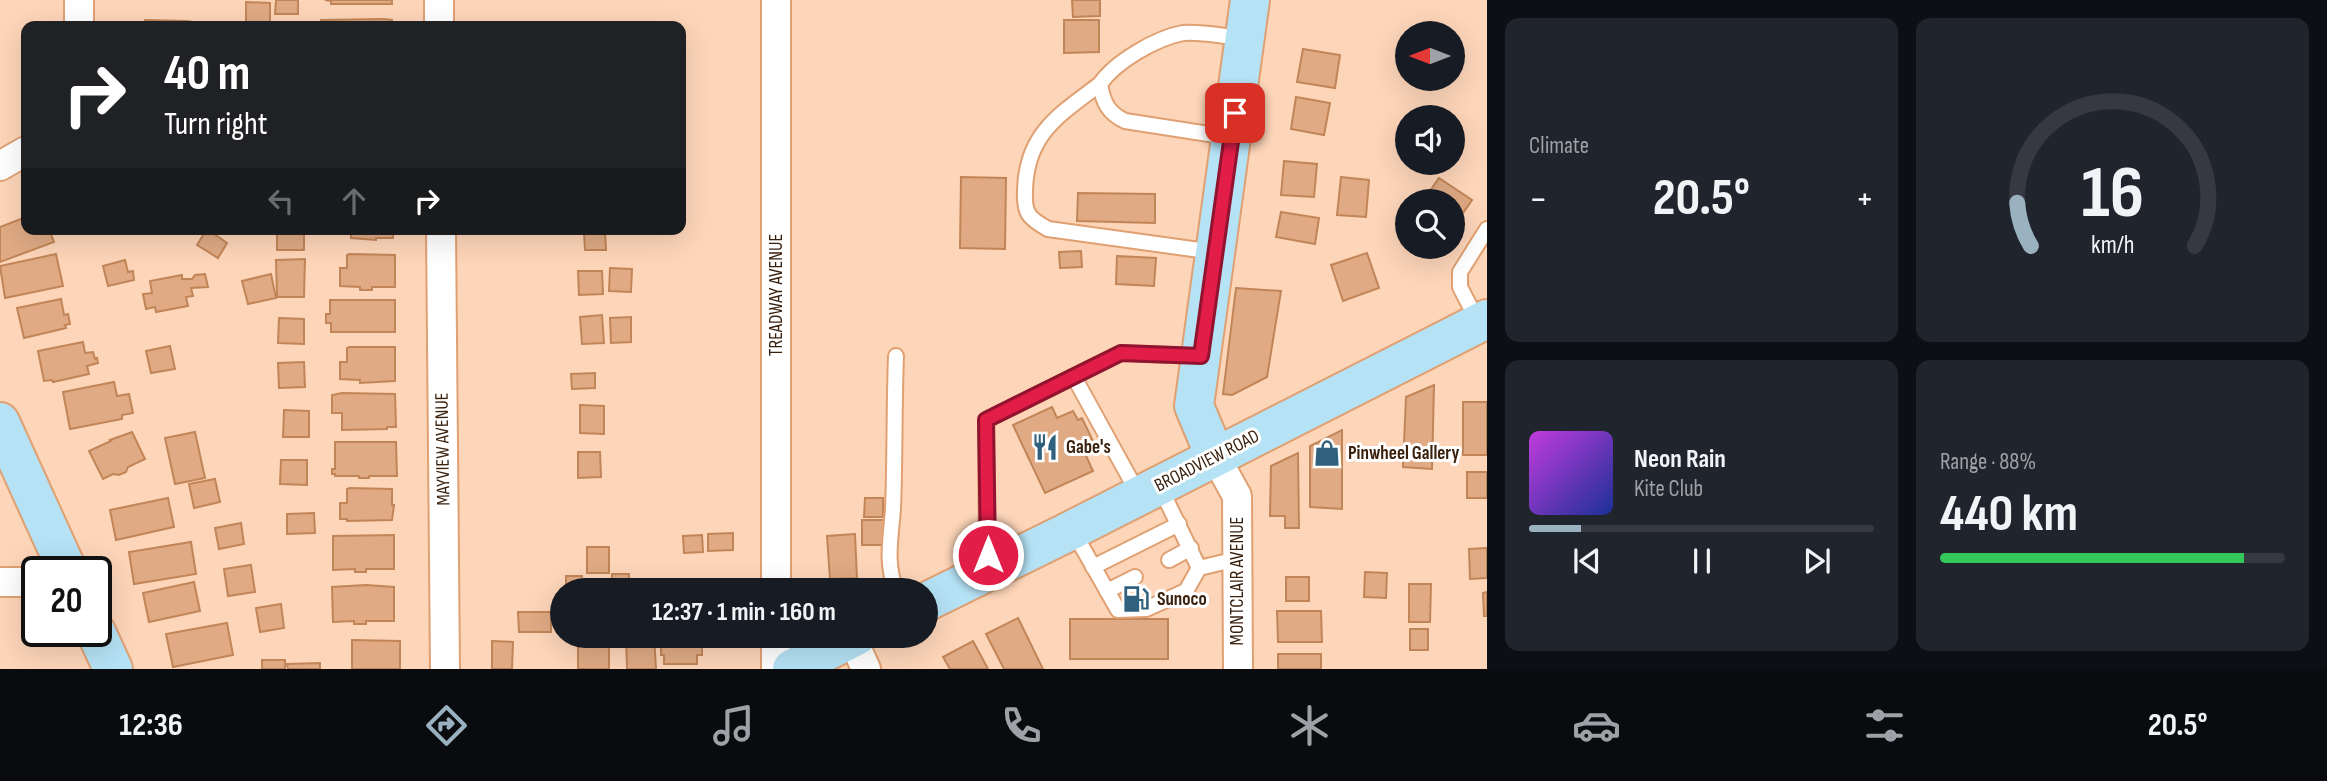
<!DOCTYPE html>
<meta charset="utf-8">
<style>
:root{--surface:#171b24;--page:#20242c;--text:#f1f3f6;--muted:#9ea1a6;--line:#363941;--accent:#9ab1c0}
body{margin:0;font-family:"Sofia Sans Condensed",sans-serif;background:var(--page);color:var(--text);height:100vh;display:flex;flex-direction:column;font-size:26px;white-space:nowrap}
*{box-sizing:border-box;margin:0}
p{font-size:23px;color:var(--muted)}
.icon{flex:none;width:38px;height:38px;fill:none;stroke:currentColor;stroke-width:2;stroke-linecap:round;stroke-linejoin:round}
.map{position:relative;flex:1;overflow:hidden}
.panel{display:flex;flex-direction:column;gap:18px;padding:18px;background:#0d0f14;width:840px}
.panel>*{flex:none}
.banner{position:absolute;left:21px;top:21px;width:665px;height:214px;border-radius:14px;box-shadow:0 7px 28px #0002;background:#202124;color:#fff;overflow:hidden}
.needle{width:46px;rotate:270deg}
.controls{position:absolute;left:1395px;top:21px;display:grid;gap:14px}
.controls a{display:grid;place-items:center;width:70px;height:70px;border-radius:50%;background:var(--surface);box-shadow:0 7px 28px #0002;font-size:35px}
.speed{position:absolute;left:21px;top:556px;display:flex;gap:14px;font-size:35px;font-weight:700;text-align:center}
.speed>*{display:grid;place-content:center;width:91px;height:91px;border-radius:50%;background:var(--surface);box-shadow:0 7px 28px #0002;line-height:1}
.speed .limit{border:4px solid #111;border-radius:10px;background:#fff;color:#111}
.pin{position:absolute;display:grid;place-items:center;width:60px;height:60px;color:#fff;margin:-30px;border-radius:14px;box-shadow:0 4px 10px #0006}
.me{position:absolute;width:77px;margin:-38px;rotate:0deg;stroke-linejoin:round;filter:drop-shadow(0 0 5px #0008)}
.turn{display:flex;align-items:center;gap:24px;height:147px;padding:0 28px;font-size:32px}
.turn .icon{width:91px;height:91px;stroke-width:2.5}
.turn b{display:block;font-size:49px;line-height:60px}
.lanes{display:flex;align-items:center;height:66px;padding:0 28px;background:#0003;justify-content:center;gap:35px;direction:ltr}
.lanes .off{opacity:.35}
.big{font-size:52px;font-weight:700;line-height:1.1}
.panel .tile{flex:1;display:flex;flex-direction:column;justify-content:center;gap:10px;min-width:0;padding:0 24px;border-radius:14px;background:var(--page)}
.panel .dial{align-items:center;gap:0}
.dial svg{height:182px;overflow:visible;fill:none;stroke:var(--line);stroke-width:7;stroke-linecap:round;text-anchor:middle}
.dial text{fill:var(--text);stroke:none}
.song{display:flex;align-items:center;gap:21px}
.cover{width:84px;height:84px;border-radius:10px;background:linear-gradient(135deg,hsl(290 70% 55%),hsl(230 70% 35%))}
.played{height:7px;border-radius:4px;background:linear-gradient(90deg,var(--accent) 15%,var(--line) 15%)}
.keys{display:flex;justify-content:space-around;direction:ltr}
.heat{display:flex;justify-content:space-between;align-items:center;font-size:38px;direction:ltr}
.charge{height:10px;border-radius:5px;background:linear-gradient(90deg,#34c759 88%,var(--line) 0)}
.panel .tiles{flex:1;display:grid;gap:18px;grid-template-columns:repeat(2,1fr)}
.trip{position:absolute;left:550px;top:578px;width:388px;height:70px;border-radius:35px;background:var(--surface);box-shadow:0 7px 28px #0002;font-weight:700;line-height:70px;text-align:center}
.tab-bar{display:flex;height:112px;justify-content:space-around;align-items:center;background:#090b0e;color:var(--muted)}
.tab-bar .icon{width:49px;height:49px}
.tab-bar .current{color:var(--accent)}
.tab-bar b{font-size:32px;color:var(--text)}
main{display:flex;flex:1;min-height:0}
.map>svg:first-child{display:block}
.building{fill:#dfaa84;stroke:#c28557;stroke-width:2}
.lines{fill:none;stroke-linecap:round;stroke-linejoin:round}
.lane-casing{stroke:#e0a072;stroke-width:18}
.street-casing{stroke:#e0a072;stroke-width:32}
.secondary-casing{stroke:#e0a072;stroke-width:42}
.lane{stroke:#fff;stroke-width:14}
.street{stroke:#fff;stroke-width:28}
.secondary{stroke:#b5e2f5;stroke-width:38}
.route-casing{stroke:#92132f;stroke-width:18}
.route{stroke:#e11d48;stroke-width:12}
.labels{text-anchor:middle;dominant-baseline:central;stroke-width:6;stroke-linejoin:round;paint-order:stroke}
.street-label{font-size:19px;fill:#3a210e;stroke:#fff}
.poi-label{font-size:19px;font-weight:bold;fill:#3a210e;stroke:#fff;text-anchor:start}
</style>
<main>
<div class="map">
<svg width="1487" height="669" viewBox="0 0 1487 669">
<rect width="100%" height="100%" fill="#fdd5b9"/>
<g class="building">
<polygon points="276,0 298,0 298,14 275,14"/>
<polygon points="325,0 392,0 392,4 331,4 331,1"/>
<polygon points="1072,0 1100,0 1100,16 1073,17"/>
<polygon points="246,2 270,3 270,26 246,26"/>
<polygon points="383,19 392,20 392,26 321,26 321,20"/>
<polygon points="145,20 187,21 206,24 206,26 145,26"/>
<polygon points="1064,20 1099,20 1099,52 1064,53"/>
<polygon points="1303,49 1340,55 1335,88 1297,82"/>
<polygon points="1296,97 1330,103 1324,135 1291,129"/>
<polygon points="1284,161 1317,164 1314,197 1281,195"/>
<polygon points="961,177 1006,178 1005,249 960,248"/>
<polygon points="1341,177 1369,180 1366,217 1337,215"/>
<polygon points="1439,178 1472,200 1452,229 1452,201 1423,201"/>
<polygon points="1078,193 1155,194 1155,223 1077,221"/>
<polygon points="1281,212 1319,218 1315,244 1276,237"/>
<polygon points="26,217 26,229 49,229 54,242 0,262 0,227"/>
<polygon points="207,229 227,243 218,258 197,245"/>
<rect x="277" y="229" width="27" height="21"/>
<polygon points="346,229 393,229 393,238 376,238 376,240 351,238 351,232 346,232"/>
<polygon points="584,232 605,232 606,250 585,250"/>
<polygon points="1081,251 1082,267 1060,268 1059,252"/>
<polygon points="1367,253 1379,288 1343,301 1331,265"/>
<polygon points="56,254 63,286 5,298 0,266"/>
<polygon points="349,254 395,255 395,287 372,287 372,290 360,290 360,287 340,286 340,268 347,268 347,255"/>
<polygon points="1117,256 1156,258 1154,286 1116,284"/>
<polygon points="305,259 304,297 277,297 276,260"/>
<polygon points="125,260 128,272 133,271 134,280 108,286 103,266"/>
<polygon points="610,268 632,269 631,292 609,291"/>
<polygon points="578,271 602,271 603,294 579,295"/>
<polygon points="205,274 208,287 191,288 193,296 186,297 188,306 156,312 155,307 146,309 143,294 152,293 150,281 182,275 182,279 192,279 195,275"/>
<polygon points="271,274 276,298 248,304 242,281"/>
<polygon points="1236,288 1281,291 1267,377 1232,395 1223,394"/>
<polygon points="61,299 64,315 68,314 70,324 65,325 66,328 24,338 17,308"/>
<polygon points="330,300 395,300 395,332 331,332 331,323 326,323 326,314 330,314"/>
<polygon points="602,315 604,343 582,344 580,317"/>
<polygon points="631,317 631,342 611,343 610,318"/>
<polygon points="279,318 304,319 304,344 278,343"/>
<polygon points="83,342 85,353 93,352 95,359 97,358 98,363 87,366 89,374 53,382 52,380 44,381 38,351"/>
<polygon points="170,346 175,369 151,373 146,351"/>
<polygon points="349,347 395,347 395,381 360,383 360,380 340,379 340,362 347,362 347,348"/>
<polygon points="304,362 305,387 279,388 278,363"/>
<polygon points="595,373 595,388 572,389 571,374"/>
<polygon points="114,382 117,396 129,394 133,413 122,415 122,419 70,429 63,392"/>
<polygon points="1434,385 1432,469 1403,467 1406,397"/>
<polygon points="342,393 395,394 396,427 387,427 387,429 342,430 342,413 332,413 332,395"/>
<rect x="1463" y="402" width="24" height="53"/>
<polygon points="580,405 604,406 604,434 580,433"/>
<polygon points="1052,407 1057,418 1073,411 1078,420 1082,418 1093,441 1082,447 1093,471 1045,493 1013,425"/>
<polygon points="284,410 309,411 309,437 283,437"/>
<polygon points="1342,430 1342,509 1310,507 1310,446"/>
<polygon points="132,432 145,459 128,467 126,472 119,475 113,474 103,479 89,451 111,441 110,440"/>
<polygon points="195,432 205,478 175,484 165,438"/>
<polygon points="335,442 396,442 397,476 369,476 369,478 359,478 359,476 335,476 335,474 332,474 332,469 335,469"/>
<polygon points="578,452 600,452 601,477 578,478"/>
<polygon points="1298,453 1299,528 1285,528 1285,516 1270,516 1271,466"/>
<polygon points="281,460 307,460 307,485 280,484"/>
<rect x="1467" y="472" width="20" height="26"/>
<polygon points="215,479 220,502 194,508 189,484"/>
<polygon points="350,488 392,489 392,505 394,505 392,520 347,521 347,519 340,519 340,503 347,503 347,489"/>
<polygon points="168,498 174,527 116,540 110,510"/>
<polygon points="865,498 883,498 883,517 864,517"/>
<polygon points="314,513 315,533 287,534 287,514"/>
<rect x="862" y="520" width="23" height="25"/>
<polygon points="241,523 244,544 219,549 215,528"/>
<polygon points="733,533 733,550 708,551 708,534"/>
<polygon points="855,534 857,578 830,579 827,536"/>
<polygon points="394,535 394,569 366,569 366,572 355,572 355,569 333,570 333,536"/>
<polygon points="702,535 703,552 684,553 683,536"/>
<polygon points="191,542 196,574 134,584 129,552"/>
<rect x="587" y="547" width="22" height="26"/>
<polygon points="1487,548 1487,578 1470,579 1469,549"/>
<polygon points="251,565 255,592 228,596 224,569"/>
<polygon points="1365,572 1387,573 1386,598 1364,597"/>
<rect x="612" y="574" width="17" height="16"/>
<rect x="566" y="576" width="16" height="14"/>
<rect x="1286" y="577" width="23" height="24"/>
<polygon points="194,582 200,611 149,622 143,593"/>
<polygon points="1409,584 1431,584 1430,622 1409,622"/>
<polygon points="366,585 394,587 394,621 366,621 366,624 354,624 354,621 333,622 332,587"/>
<polygon points="1487,592 1487,616 1484,616 1483,593"/>
<polygon points="281,604 284,628 260,632 256,608"/>
<polygon points="1277,611 1321,611 1322,642 1278,642"/>
<polygon points="518,612 551,612 551,632 519,632"/>
<polygon points="1018,618 1043,669 1004,669 986,634"/>
<rect x="1070" y="619" width="98" height="40"/>
<polygon points="227,623 233,655 173,667 166,634"/>
<rect x="1410" y="629" width="18" height="21"/>
<rect x="578" y="635" width="31" height="34"/>
<polygon points="626,635 654,635 656,669 627,669"/>
<polygon points="661,635 702,635 702,655 697,655 697,664 664,664 664,655 661,655"/>
<polygon points="711,635 740,635 740,639 737,641 713,641"/>
<polygon points="352,640 400,641 400,669 352,669"/>
<polygon points="492,641 513,642 512,669 492,669"/>
<polygon points="973,641 988,669 950,669 943,657"/>
<rect x="1278" y="654" width="43" height="15"/>
<rect x="262" y="660" width="23" height="9"/>
<polygon points="320,663 320,669 288,669 287,664"/>
</g>
<g class="lines">
<defs>
<g id="lane">
<path d="M1100 84C1059 115 1026 134 1025 191 1024 213 1028 218 1048 229L1214 252"/>
<path d="M1228 137 1125 121C1108 113 1103 102 1100 84 1115 62 1156 38 1183 33 1202 31 1225 37 1244 38"/>
<polyline points="1478,322 1460,287 1460,272 1487,229"/>
<path d="M896 356C894 407 895 458 893 509 891 537 885 563 896 590"/>
<polyline points="1074,377 1139,495"/>
<polyline points="1160,487 1199,568"/>
<polyline points="1073,531 1118,610 1146,609 1186,591 1199,568 1237,559"/>
<polyline points="1169,560 1191,548"/>
<polyline points="1093,567 1179,524"/>
<polyline points="987,570 986,420 1121,353 1200,356"/>
<polyline points="1107,591 1135,577"/>
</g>
<g id="street">
<polyline points="79,0 79,26"/>
<polyline points="439,0 439,26"/>
<polyline points="776,0 776,590"/>
<polyline points="0,166 26,151"/>
<polyline points="441,229 445,669"/>
<polyline points="1215,456 1237,496 1238,669"/>
<polyline points="0,582 37,582"/>
<polyline points="776,635 776,669"/>
<polyline points="852,638 866,669"/>
</g>
<g id="secondary">
<polyline points="0,422 68,572"/>
<polyline points="1215,456 1194,406 1250,0"/>
<polyline points="926,602 1064,534 1487,319"/>
<polyline points="96,632 113,669"/>
<polyline points="792,669 858,635"/>
</g>
</defs>
<use href="#lane" class="lane-casing"/>
<use href="#street" class="street-casing"/>
<use href="#secondary" class="secondary-casing"/>
<use href="#lane" class="lane"/>
<use href="#street" class="street"/>
<use href="#secondary" class="secondary"/>
</g>
<g class="lines">
<defs>
<polyline id="route" points="988,555 986,420 1121,353 1201,356 1235,113"/>
</defs>
<use href="#route" class="route-casing"/>
<use href="#route" class="route"/>
</g>
<defs>
<symbol id="restaurant-bare" viewBox="-9 -9 18 18"><path d="M-5-6h1v4h1v-4h1v4h1v-4h1v5L-1.5 .5V6h-2V.5L-5-1ZM5-6V6H3V1.5H1.5Q1.5-4 5-6Z" fill="#2f617f" stroke="#fff" stroke-width="2.5" paint-order="stroke"/></symbol>
<symbol id="shop-bare" viewBox="-9 -9 18 18"><path d="M-5-2.5h2.3a2.7 3.5 0 0 1 5.4 0H5L5.5 6h-11ZM-1.5-2.5h3a1.5 2.3 0 0 0-3 0Z" fill="#2f617f" stroke="#fff" stroke-width="2.5" paint-order="stroke"/></symbol>
<symbol id="fuel-bare" viewBox="-9 -9 18 18"><path d="M-5.5-6h7V0h2V4h1.3V-2.5L3-4.5l.8-.8L6-3V5H2.5V1h-1V6h-7ZM-4.2-4.7v3.2H.2V-4.7Z" fill="#2f617f" stroke="#fff" stroke-width="2.5" paint-order="stroke"/></symbol>
</defs>
<g fill-rule="evenodd">
<use href="#restaurant-bare" x="1026" y="428" width="38" height="38"/>
<use href="#shop-bare" x="1308" y="434" width="38" height="38"/>
<use href="#fuel-bare" x="1117" y="580" width="38" height="38"/>
</g>
<g class="labels">
<g class="street-label">
<text transform="translate(776 295) rotate(-90)">TREADWAY AVENUE</text>
<text transform="translate(443 449) rotate(-91)">MAYVIEW AVENUE</text>
<text transform="translate(1207 461) rotate(-27)">BROADVIEW ROAD</text>
<text transform="translate(1237 581) rotate(-90)">MONTCLAIR AVENUE</text>
</g>
<g class="poi-label">
<text x="1066" y="447">Gabe's</text>
<text x="1348" y="453">Pinwheel Gallery</text>
<text x="1157" y="599">Sunoco</text>
</g>
</g>
</svg>
<div class="controls">
<a><svg class="needle" viewBox="-14 -14 28 28"><path d="M0-13l5 13h-10z" fill="#e53935"/><path d="M0 13l5-13h-10z" fill="#9ea1a6"/></svg></a>
<a><svg class="icon" aria-label="sound" viewBox="0 0 24 24"><path d="M4 9h4l5-4v14l-5-4H4zM17 9q2 3 0 6"/></svg></a>
<a><svg class="icon" aria-label="search" viewBox="0 0 24 24"><circle cx="10" cy="10" r="6"/><path d="M15 15l6 6"/></svg></a>
</div>
<div class="speed"><div class="limit">20</div></div>
<div class="pin" style="left:1235px;top:113px;background:#d93025"><svg class="icon" aria-label="arrive" viewBox="0 0 24 24"><path d="M6 21V4h12l-3 4 3 4H6"/></svg></div>
<svg class="me" style="left:988px;top:555px" viewBox="-20 -20 40 40"><circle r="17" fill="#e11d48" stroke="#fff" stroke-width="3"/><path d="M0-11L8 9 0 5-8 9z" fill="#fff"/></svg>
<div class="trip">12:37 · 1 min · 160 m</div>
<div class="banner">
<div class="turn"><svg class="icon" aria-label="right" viewBox="0 0 24 24"><path d="M7 20v-9h11M14 6l5 5-5 5"/></svg><div><b>40 m</b>Turn right</div></div>
<div class="lanes"><svg class="icon off" aria-label="left" viewBox="0 0 24 24"><path d="M17 20v-9H6M10 6l-5 5 5 5"/></svg><svg class="icon off" aria-label="ahead" viewBox="0 0 24 24"><path d="M12 20V5M6 11l6-6 6 6"/></svg><svg class="icon" aria-label="right" viewBox="0 0 24 24"><path d="M7 20v-9h11M14 6l5 5-5 5"/></svg></div>
</div>
</div>
<section class="panel">
<div class="tiles">
<div class="tile"><p>Climate</p>
<div class="heat"><a>−</a><b class="big">20.5°</b><a>+</a></div>
</div>
<div class="tile dial"><svg viewBox="0 0 100 80">
<path d="M14 69A42 42 0 1 1 86 69"/>
<path d="M14 69A42 42 0 0 1 8 50" stroke="#9ab1c0"/>
<text x="50" y="56" font-size="32" font-weight="700">16</text>
<text x="50" y="72" font-size="11">km/h</text>
</svg></div>
<div class="tile">
<div class="song"><i class="cover"></i><div><b>Neon Rain</b><p>Kite Club</p></div></div>
<div class="played"></div>
<div class="keys"><svg class="icon" aria-label="previous" viewBox="0 0 24 24"><path d="M18 5L8 12l10 7zM5 5v14"/></svg><svg class="icon" aria-label="pause" viewBox="0 0 24 24"><path d="M8 5v14M16 5v14"/></svg><svg class="icon" aria-label="next" viewBox="0 0 24 24"><path d="M6 5l10 7-10 7zM19 5v14"/></svg></div>
</div>
<div class="tile"><p>Range · 88%</p><b class="big">440 km</b><div class="charge"></div></div>
</div>
</section>
</main>
<nav class="tab-bar">
<b>12:36</b>
<svg class="icon current" aria-label="directions" viewBox="0 0 24 24"><path d="M12 3l9 9-9 9-9-9zM9 14v-3h6M13 9l2 2-2 2"/></svg>
<svg class="icon" aria-label="music" viewBox="0 0 24 24"><path d="M9 18V5l10-2v13"/><circle cx="6" cy="18" r="3"/><circle cx="16" cy="16" r="3"/></svg>
<svg class="icon" aria-label="phone" viewBox="0 0 24 24"><path d="M5 4h4l2 5-3 2q2 4 5 5l2-3 5 2v4C11 20 4 13 5 4z"/></svg>
<svg class="icon" aria-label="climate" viewBox="0 0 24 24"><path d="M12 3v18M4 7l16 10M4 17L20 7"/></svg>
<svg class="icon" aria-label="car" viewBox="0 0 24 24"><path d="M5 17H2v-5l4-1 3-4h7l3 4 3 1v5h-3M9 17h6M6 11h13"/><circle cx="7" cy="17" r="2"/><circle cx="17" cy="17" r="2"/></svg>
<svg class="icon" aria-label="filters" viewBox="0 0 24 24"><path d="M4 7h16M4 17h16"/><circle cx="9" cy="7" r="2"/><circle cx="15" cy="17" r="2"/></svg>
<b>20.5°</b>
</nav>
